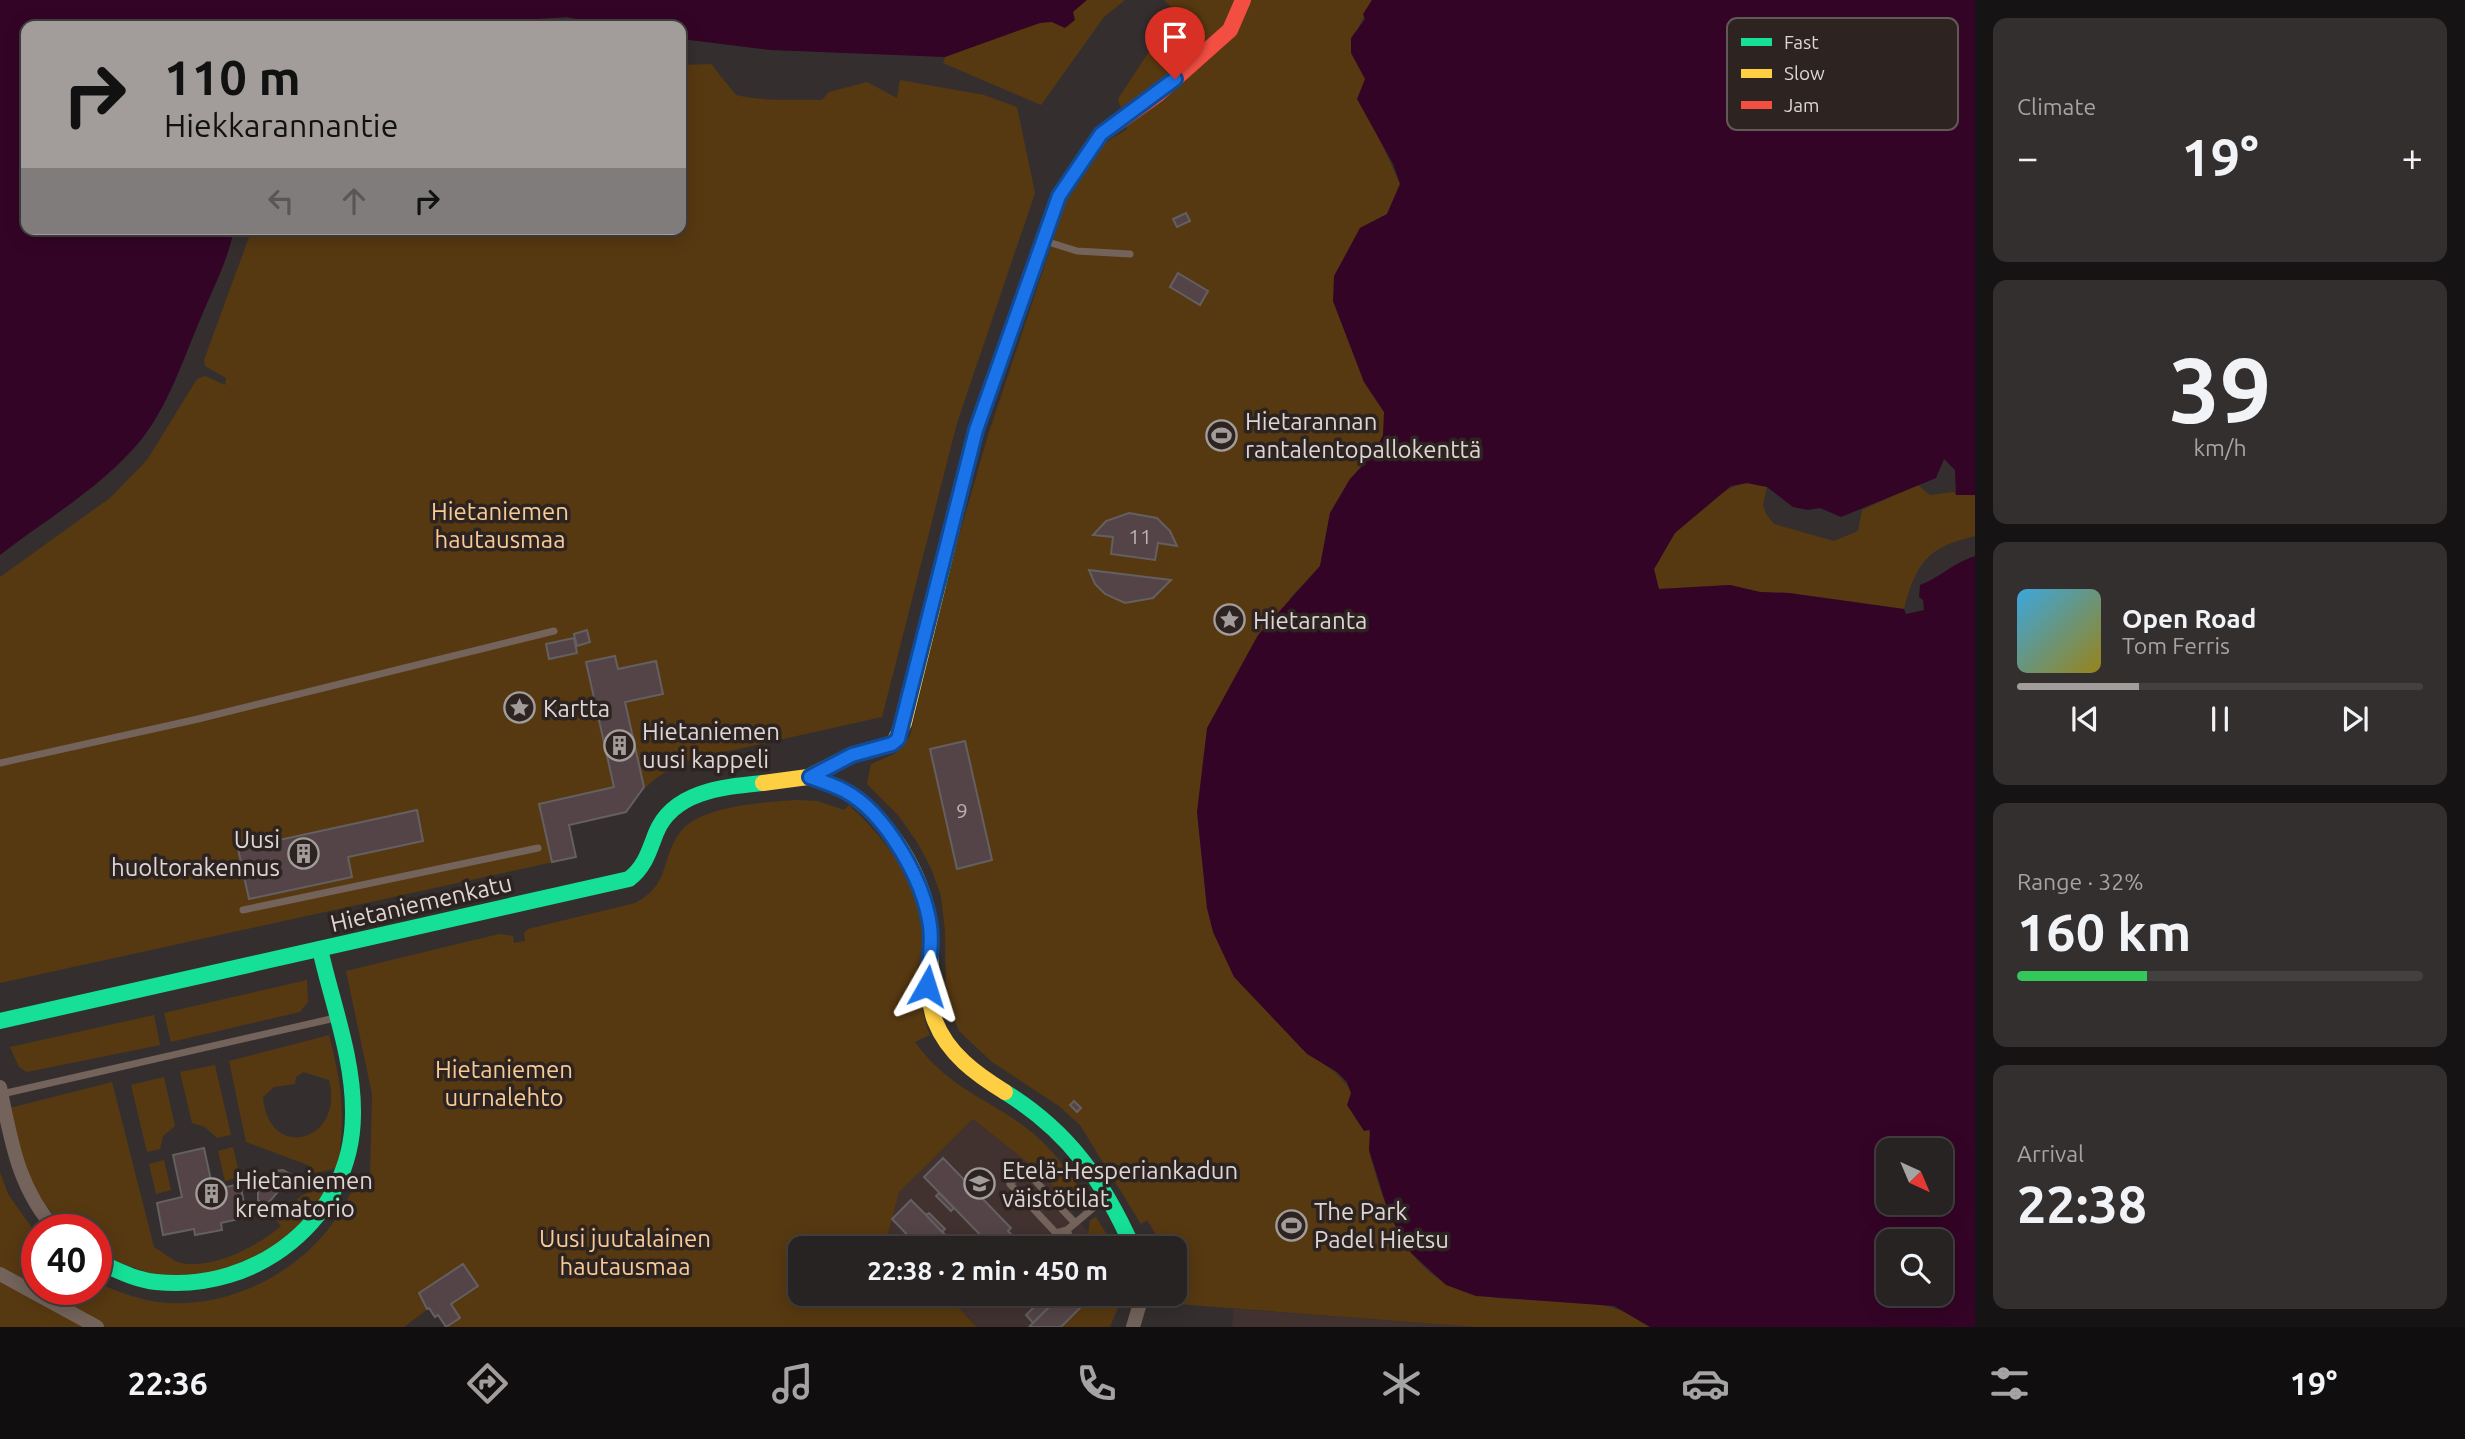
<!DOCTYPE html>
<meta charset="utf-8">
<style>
:root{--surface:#272322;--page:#332f2f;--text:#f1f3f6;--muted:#a4a4a5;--line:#434040;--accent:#a29c9b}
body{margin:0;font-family:Ubuntu,sans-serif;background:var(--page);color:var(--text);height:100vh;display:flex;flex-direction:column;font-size:26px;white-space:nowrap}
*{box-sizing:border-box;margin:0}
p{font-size:23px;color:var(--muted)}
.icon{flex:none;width:38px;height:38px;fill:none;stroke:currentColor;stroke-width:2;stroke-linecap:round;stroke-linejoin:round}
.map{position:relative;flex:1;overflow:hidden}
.side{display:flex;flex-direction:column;gap:18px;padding:18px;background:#151313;width:490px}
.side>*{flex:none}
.guide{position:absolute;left:21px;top:21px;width:665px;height:214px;border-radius:14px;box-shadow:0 4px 18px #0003,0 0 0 2px var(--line);background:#a29c9b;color:#111;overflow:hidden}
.needle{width:46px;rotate:136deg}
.fabs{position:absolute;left:1876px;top:1138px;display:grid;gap:14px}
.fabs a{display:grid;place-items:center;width:77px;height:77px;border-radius:14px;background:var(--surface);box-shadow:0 4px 18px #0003,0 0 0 2px var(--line);font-size:35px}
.speed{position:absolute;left:21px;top:1214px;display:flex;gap:14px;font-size:35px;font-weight:700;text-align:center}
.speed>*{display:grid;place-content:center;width:91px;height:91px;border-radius:50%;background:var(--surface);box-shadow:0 4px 18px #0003,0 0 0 2px var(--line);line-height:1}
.speed .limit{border:10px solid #d22;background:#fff;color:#111}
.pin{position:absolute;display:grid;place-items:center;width:60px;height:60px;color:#fff;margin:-72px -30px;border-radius:50% 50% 50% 0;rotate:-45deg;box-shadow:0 0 7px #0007}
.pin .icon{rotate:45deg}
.me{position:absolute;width:77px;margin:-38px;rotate:6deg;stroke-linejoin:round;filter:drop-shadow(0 0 5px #0008)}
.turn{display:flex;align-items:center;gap:24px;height:147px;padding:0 28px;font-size:32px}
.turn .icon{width:91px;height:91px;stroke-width:2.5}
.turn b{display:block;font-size:49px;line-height:60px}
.lanes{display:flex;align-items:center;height:66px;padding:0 28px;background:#0003;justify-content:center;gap:35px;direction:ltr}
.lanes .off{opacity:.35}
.big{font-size:52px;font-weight:600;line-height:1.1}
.side .tile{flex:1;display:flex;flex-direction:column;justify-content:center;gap:10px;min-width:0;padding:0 24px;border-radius:14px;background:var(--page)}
.side .dial{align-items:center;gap:0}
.dial b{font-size:91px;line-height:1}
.song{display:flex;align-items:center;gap:21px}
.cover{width:84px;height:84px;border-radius:10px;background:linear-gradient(135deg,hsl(200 70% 55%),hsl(50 70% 35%))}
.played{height:7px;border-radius:4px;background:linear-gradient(90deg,var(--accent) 30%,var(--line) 30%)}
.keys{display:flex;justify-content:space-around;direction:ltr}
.heat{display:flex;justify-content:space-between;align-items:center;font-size:38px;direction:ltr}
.charge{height:10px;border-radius:5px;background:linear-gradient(90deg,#34c759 32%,var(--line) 0)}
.trip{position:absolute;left:788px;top:1236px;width:399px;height:70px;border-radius:14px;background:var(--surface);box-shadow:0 4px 18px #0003,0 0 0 2px var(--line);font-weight:600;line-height:70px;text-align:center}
.tab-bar{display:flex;height:112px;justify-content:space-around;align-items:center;background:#100e0e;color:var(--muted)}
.tab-bar .icon{width:49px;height:49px}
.tab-bar .on{color:var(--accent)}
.tab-bar b{font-size:32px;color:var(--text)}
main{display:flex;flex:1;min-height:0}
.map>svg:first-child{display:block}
.built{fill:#413230}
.green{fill:#573911;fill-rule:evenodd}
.water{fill:#340426;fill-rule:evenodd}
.building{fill:#544447;stroke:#645f60;stroke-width:2}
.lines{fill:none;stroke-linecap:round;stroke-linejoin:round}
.lane{stroke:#73635a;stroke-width:7}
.street{stroke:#73635a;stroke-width:14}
.fast{stroke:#16e098;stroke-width:16}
.slow{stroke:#ffcf43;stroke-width:16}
.jam{stroke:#f24e42;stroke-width:16}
.route-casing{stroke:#114b97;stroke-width:18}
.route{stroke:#1a73e8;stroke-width:12}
.labels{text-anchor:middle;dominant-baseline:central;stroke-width:7;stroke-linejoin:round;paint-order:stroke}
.number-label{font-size:21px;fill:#bbb2b2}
.poi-label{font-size:24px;fill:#ddd6d5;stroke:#2d2321;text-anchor:start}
.park-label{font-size:24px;fill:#f8ca94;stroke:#2d2321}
.street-label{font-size:24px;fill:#ddd6d5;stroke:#2d2321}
.key{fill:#2d2321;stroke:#625957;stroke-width:2}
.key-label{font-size:19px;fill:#ddd6d5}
</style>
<main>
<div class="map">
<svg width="1975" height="1327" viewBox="0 0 1975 1327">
<rect width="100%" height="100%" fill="#342f2e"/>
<g class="built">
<polygon points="973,1119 1046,1177 1100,1248 904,1248 888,1234 899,1192"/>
<polygon points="945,1293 1093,1293 1061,1327 978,1327"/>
<polygon points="1234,1309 1476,1327 1232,1327"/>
</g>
<g class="green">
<polygon points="1077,0 1125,0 1104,17 1041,105 943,63 945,57 972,42 989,18 1052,22 1065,28"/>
<path d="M1164 0H1372L1357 31 1380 140 1400 184 1387 214 1360 228 1333 301 1364 382 1384 412V435L1374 453 1350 479 1330 513 1320 566 1291 597 1197 812 1207 908 1325 1065C1345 1076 1366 1111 1370 1134 1371 1140 1369 1144 1369 1150 1370 1158 1374 1168 1376 1176 1386 1209 1400 1244 1425 1268 1488 1327 1586 1275 1650 1327H1476L1177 1304 1167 1293H1174V1248H1159L1155 1233 1147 1220 1141 1224 1080 1125 1059 1106 992 1062 959 1031 946 1000 945 931 941 896 931 868 917 842 898 815 867 784 871 764 896 753 910 736 953 556 989 432 1066 201 1100 146 1127 129 1118 99 1169 21 1171 7Z"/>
<path d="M711 64 736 95C767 102 790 99 822 100L829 92 867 82 897 98 900 80 984 95 1017 107 1035 193 957 423 882 717 693 759C661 771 645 784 626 812L569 825 576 857 0 983V577L110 498 147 460 197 379 205 376 225 385 226 378 205 366 204 360 252 229H681V65Z"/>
<path d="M1747 483 1767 487 1763 505 1766 514 1774 524 1834 541 1858 531 1862 510 1918 485 1930 495 1954 492 1956 495H1975V536C1927 547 1916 563 1904 609L1789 593 1760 592 1730 585 1658 589 1654 569C1662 558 1667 543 1676 532 1693 511 1720 488 1747 483Z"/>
<path d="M796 800 817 801 844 810 849 805C883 836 918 880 923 928 927 970 912 991 930 1035L915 1042C950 1091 992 1099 1034 1134 1055 1152 1070 1174 1085 1197L1071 1211 1046 1177 973 1119 899 1192 888 1234 904 1248H800V1293H945L977 1327H449L429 1308 404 1327H0V1172L8 1194 37 1235V1290H96V1282C117 1292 145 1302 168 1303 249 1307 331 1254 357 1177H370L372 1094 346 971 499 934 513 936 514 943 525 941 524 933 528 929 635 903C671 885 660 858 681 831 701 806 765 802 796 800Z"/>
<polygon points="307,980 308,1002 300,1012 171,1042 164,1013"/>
<polygon points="154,1015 160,1045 27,1072 19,1067 10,1047"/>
<path d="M329 1035C343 1090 345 1111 338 1168L315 1173 308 1165 246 1142 229 1061ZM303 1072 329 1080C345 1143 268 1162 263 1097L274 1087 295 1084 296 1077Z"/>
<polygon points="215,1065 231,1135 217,1138 205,1127 192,1123 180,1072"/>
<polygon points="164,1077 175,1126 163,1136 160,1149 147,1152 131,1085"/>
<path d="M112 1082 154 1247C161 1251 170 1259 178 1262 208 1272 259 1246 281 1226L276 1220C290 1206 308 1184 330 1188L296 1233 231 1271 195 1276H157L96 1254V1230H64L28 1180 10 1108Z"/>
<polygon points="233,1147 240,1177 225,1181 218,1151"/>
<polygon points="164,1160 171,1190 156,1194 149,1164"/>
<polygon points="1096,1217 1115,1248 1100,1248 1088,1234 1090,1220"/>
<polygon points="1093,1293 1124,1293 1110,1327 1061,1327"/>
</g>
<g class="water">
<path d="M0 0H1087L1073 12 1075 20 1065 28 1052 22 1040 23 945 57 770 50 681 39V26H608L567 17 508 21 491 26H26V229H234C228 261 212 290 200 320 183 360 168 406 141 440 102 487 48 518 0 555Z"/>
<path d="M1372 0H1975V495H1956L1955 470 1944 459 1936 478 1841 517 1820 508 1808 510 1793 507 1767 487 1747 483 1731 486 1675 533 1654 569 1659 589 1730 585 1760 592 1789 593 1904 609 1906 614 1924 610 1923 600 1919 597 1920 585C1941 577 1951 564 1975 556V1327H1650L1614 1306 1476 1296 1446 1285 1411 1253 1389 1214 1369 1150 1370 1130 1364 1131 1347 1105 1351 1093 1347 1082 1337 1072 1307 1054 1234 977 1213 932 1207 908 1197 812 1207 728 1258 635 1320 566 1330 513 1350 479 1374 453 1383 435 1384 412 1364 382 1333 301 1334 276 1360 228 1387 214 1400 184 1393 164 1357 99 1365 79 1351 53V38L1365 19 1363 14ZM1888 1150H1941V1202H1888ZM1888 1241H1941V1293H1888Z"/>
</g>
<g class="building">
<polygon points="1186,213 1190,221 1177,227 1173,219"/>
<polygon points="1178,273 1208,291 1200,305 1170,287"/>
<polygon points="1129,513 1157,518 1170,531 1177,546 1158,543 1155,560 1111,554 1113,537 1093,535 1106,521"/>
<polygon points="1089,570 1171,580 1153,598 1125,603 1105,594 1095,584"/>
<polygon points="587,630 590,642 577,646 574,634"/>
<polygon points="574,638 577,653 549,659 546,644"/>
<polygon points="615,656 618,669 656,661 663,694 625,702 644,787 626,812 569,825 576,857 552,862 539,804 614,787 586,662"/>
<polygon points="965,741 992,860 957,869 930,749"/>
<polygon points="417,810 423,841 348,857 352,877 249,899 238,849"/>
<polygon points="1074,1101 1081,1108 1077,1112 1070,1105"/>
<polygon points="204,1148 213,1190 240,1184 247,1217 221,1223 222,1230 195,1235 194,1229 163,1235 157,1203 182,1197 173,1155"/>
<polygon points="943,1158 1011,1228 1008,1231 1024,1248 993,1248 924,1177"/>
<polygon points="283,1170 292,1175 265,1207 258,1200 258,1192 275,1171"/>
<polygon points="939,1193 954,1208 951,1211 936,1196"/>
<polygon points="911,1200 926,1215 958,1248 920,1248 892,1219"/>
<polygon points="929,1213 945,1229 942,1232 926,1215"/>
<polygon points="463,1264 478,1286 451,1304 460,1318 446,1327 438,1315 435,1317 429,1308 427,1309 419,1293"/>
<polygon points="1063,1293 1068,1293 1081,1307 1061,1327 1029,1327"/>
<polygon points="1045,1296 1052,1304 1033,1323 1026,1315"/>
</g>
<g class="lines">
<g class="lane">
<polyline points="1045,241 1077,251 1130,254"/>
<polyline points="0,763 198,719 554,631"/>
<polyline points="243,910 538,848"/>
<polyline points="2,1094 335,1018"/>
<polyline points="1075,1223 1024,1169 1010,1184 1056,1233 1067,1230 1105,1198"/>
<polyline points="1067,1230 1074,1248"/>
</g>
<g class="street">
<path d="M0 1087C11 1140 18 1189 56 1230"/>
<polyline points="0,1274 97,1327"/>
<polyline points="1133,1327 1143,1293"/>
</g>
<g class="fast">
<polyline points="938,585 976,430 1059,196 1083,161"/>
<path d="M0 1021 629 879C645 867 649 851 656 833 673 791 723 787 763 783"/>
<path d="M1005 1092C1068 1131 1103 1180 1133 1248"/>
<path d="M96 1261C115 1269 135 1280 156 1282 256 1293 352 1219 353 1115 354 1059 332 1003 320 949"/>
</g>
<g class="slow">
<path d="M809 777C822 782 837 785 848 793 895 825 930 885 931 942 932 969 925 995 935 1021 948 1054 976 1074 1005 1092"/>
<polyline points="763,783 808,777 851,755 893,744 904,723 938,585"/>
</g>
<polyline class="jam" points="1083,161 1102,134 1157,95 1230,30 1243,0"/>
</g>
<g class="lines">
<defs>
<path id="route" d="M927 986C928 967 933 946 930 926 924 881 886 813 845 791 834 785 821 781 810 777L852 755 892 744 898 739 976 430 1059 196 1101 134 1175 79"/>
</defs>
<use href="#route" class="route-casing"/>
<use href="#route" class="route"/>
</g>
<defs>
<symbol id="stadium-ring" viewBox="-11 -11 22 22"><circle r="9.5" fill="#2d2321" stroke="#a29c9b" stroke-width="1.5"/><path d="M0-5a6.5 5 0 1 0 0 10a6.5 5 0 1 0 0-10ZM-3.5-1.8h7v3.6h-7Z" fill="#a29c9b"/></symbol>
<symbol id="sight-ring" viewBox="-11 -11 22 22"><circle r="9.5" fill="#2d2321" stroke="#a29c9b" stroke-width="1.5"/><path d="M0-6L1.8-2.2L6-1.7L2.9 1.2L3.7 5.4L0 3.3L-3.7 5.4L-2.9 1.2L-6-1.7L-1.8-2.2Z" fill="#a29c9b"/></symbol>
<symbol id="building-ring" viewBox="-11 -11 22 22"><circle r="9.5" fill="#2d2321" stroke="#a29c9b" stroke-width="1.5"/><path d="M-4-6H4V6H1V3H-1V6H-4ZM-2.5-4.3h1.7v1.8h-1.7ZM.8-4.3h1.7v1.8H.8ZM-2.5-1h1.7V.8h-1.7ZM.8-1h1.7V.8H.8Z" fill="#a29c9b"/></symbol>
<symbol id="school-ring" viewBox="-11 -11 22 22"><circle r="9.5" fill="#2d2321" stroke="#a29c9b" stroke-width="1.5"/><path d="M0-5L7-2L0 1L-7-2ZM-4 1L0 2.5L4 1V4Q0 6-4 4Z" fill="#a29c9b"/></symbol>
</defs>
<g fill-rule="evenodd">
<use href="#stadium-ring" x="1204" y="418" width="35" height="35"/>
<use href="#sight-ring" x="1212" y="602" width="35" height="35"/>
<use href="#sight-ring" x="502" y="690" width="35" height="35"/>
<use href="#building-ring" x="602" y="728" width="35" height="35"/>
<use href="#building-ring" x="286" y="836" width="35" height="35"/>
<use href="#school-ring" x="962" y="1166" width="35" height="35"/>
<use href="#building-ring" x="194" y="1176" width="35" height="35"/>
<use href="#stadium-ring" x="1274" y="1208" width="35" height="35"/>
</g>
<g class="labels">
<g class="number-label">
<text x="1140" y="536">11</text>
<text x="962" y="810">9</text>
</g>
<g class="poi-label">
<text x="1245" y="421">Hietarannan<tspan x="1245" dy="28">rantalentopallokenttä</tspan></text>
<text x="1253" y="620">Hietaranta</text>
<text x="543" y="708">Kartta</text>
<text x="642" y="731">Hietaniemen<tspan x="642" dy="28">uusi kappeli</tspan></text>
<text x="280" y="839" text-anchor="end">Uusi<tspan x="280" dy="28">huoltorakennus</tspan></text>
<text x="1002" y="1170">Etelä-Hesperiankadun<tspan x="1002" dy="28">väistötilat</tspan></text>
<text x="235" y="1180">Hietaniemen<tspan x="235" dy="28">krematorio</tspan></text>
<text x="1314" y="1211">The Park<tspan x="1314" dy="28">Padel Hietsu</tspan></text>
</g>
<g class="park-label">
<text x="500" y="511">Hietaniemen<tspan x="500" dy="28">hautausmaa</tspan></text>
<text x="504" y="1069">Hietaniemen<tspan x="504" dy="28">uurnalehto</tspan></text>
<text x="625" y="1238">Uusi juutalainen<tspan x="625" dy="28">hautausmaa</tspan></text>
</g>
<g class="street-label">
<text transform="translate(421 903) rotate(-13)">Hietaniemenkatu</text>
</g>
</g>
<rect x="1727" y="18" width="231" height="112" rx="10" class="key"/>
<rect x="1741" y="38" width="31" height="8" fill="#16e098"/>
<rect x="1741" y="69" width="31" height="9" fill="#ffcf43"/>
<rect x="1741" y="101" width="31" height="8" fill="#f24e42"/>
<g class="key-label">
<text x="1784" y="49">Fast</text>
<text x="1784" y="80">Slow</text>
<text x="1784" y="112">Jam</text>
</g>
</svg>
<div class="fabs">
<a><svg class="needle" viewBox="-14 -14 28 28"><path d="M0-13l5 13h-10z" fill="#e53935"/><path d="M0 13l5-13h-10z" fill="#a4a4a5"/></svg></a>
<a><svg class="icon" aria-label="search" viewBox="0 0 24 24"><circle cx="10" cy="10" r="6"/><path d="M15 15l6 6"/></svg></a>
</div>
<div class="speed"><div class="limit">40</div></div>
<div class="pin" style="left:1175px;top:79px;background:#d93025"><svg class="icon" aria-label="arrive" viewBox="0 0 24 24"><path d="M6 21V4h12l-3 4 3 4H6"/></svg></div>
<svg class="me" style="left:927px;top:986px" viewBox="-20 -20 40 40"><path d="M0-17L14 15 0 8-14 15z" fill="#1a73e8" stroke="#fff" stroke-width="4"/></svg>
<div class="trip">22:38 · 2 min · 450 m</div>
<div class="guide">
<div class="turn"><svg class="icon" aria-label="right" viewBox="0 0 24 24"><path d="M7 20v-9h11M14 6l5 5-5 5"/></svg><div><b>110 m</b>Hiekkarannantie</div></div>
<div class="lanes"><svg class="icon off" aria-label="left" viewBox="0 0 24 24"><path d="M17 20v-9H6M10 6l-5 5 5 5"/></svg><svg class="icon off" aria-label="ahead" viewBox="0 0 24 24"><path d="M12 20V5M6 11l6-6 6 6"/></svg><svg class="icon" aria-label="right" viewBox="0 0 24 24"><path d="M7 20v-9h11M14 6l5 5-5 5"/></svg></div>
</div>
</div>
<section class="side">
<div class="tile"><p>Climate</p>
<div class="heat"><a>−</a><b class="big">19°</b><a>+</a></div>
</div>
<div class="tile dial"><b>39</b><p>km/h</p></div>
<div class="tile">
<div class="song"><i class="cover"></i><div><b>Open Road</b><p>Tom Ferris</p></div></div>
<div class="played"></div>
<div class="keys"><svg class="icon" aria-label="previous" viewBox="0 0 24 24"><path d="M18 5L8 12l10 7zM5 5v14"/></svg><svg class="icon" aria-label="pause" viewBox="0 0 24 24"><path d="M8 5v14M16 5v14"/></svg><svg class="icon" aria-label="next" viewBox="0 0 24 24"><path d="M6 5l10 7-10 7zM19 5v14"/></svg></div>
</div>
<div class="tile"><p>Range · 32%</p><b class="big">160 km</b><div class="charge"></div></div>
<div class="tile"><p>Arrival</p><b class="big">22:38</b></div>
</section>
</main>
<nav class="tab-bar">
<b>22:36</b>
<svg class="icon on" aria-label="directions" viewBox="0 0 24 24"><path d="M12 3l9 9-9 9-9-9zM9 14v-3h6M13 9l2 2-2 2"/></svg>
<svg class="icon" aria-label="music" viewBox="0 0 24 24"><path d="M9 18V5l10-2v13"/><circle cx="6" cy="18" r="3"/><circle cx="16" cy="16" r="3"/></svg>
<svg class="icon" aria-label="phone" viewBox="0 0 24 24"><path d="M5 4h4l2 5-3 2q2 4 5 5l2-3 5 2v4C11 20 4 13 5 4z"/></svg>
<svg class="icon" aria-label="climate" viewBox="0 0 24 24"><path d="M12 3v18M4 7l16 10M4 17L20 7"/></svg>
<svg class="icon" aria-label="car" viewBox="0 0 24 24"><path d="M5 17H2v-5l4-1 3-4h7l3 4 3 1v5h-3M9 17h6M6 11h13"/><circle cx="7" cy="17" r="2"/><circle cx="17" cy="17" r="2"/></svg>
<svg class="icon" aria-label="filters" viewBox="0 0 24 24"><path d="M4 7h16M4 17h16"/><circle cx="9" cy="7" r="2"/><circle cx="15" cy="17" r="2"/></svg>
<b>19°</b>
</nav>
